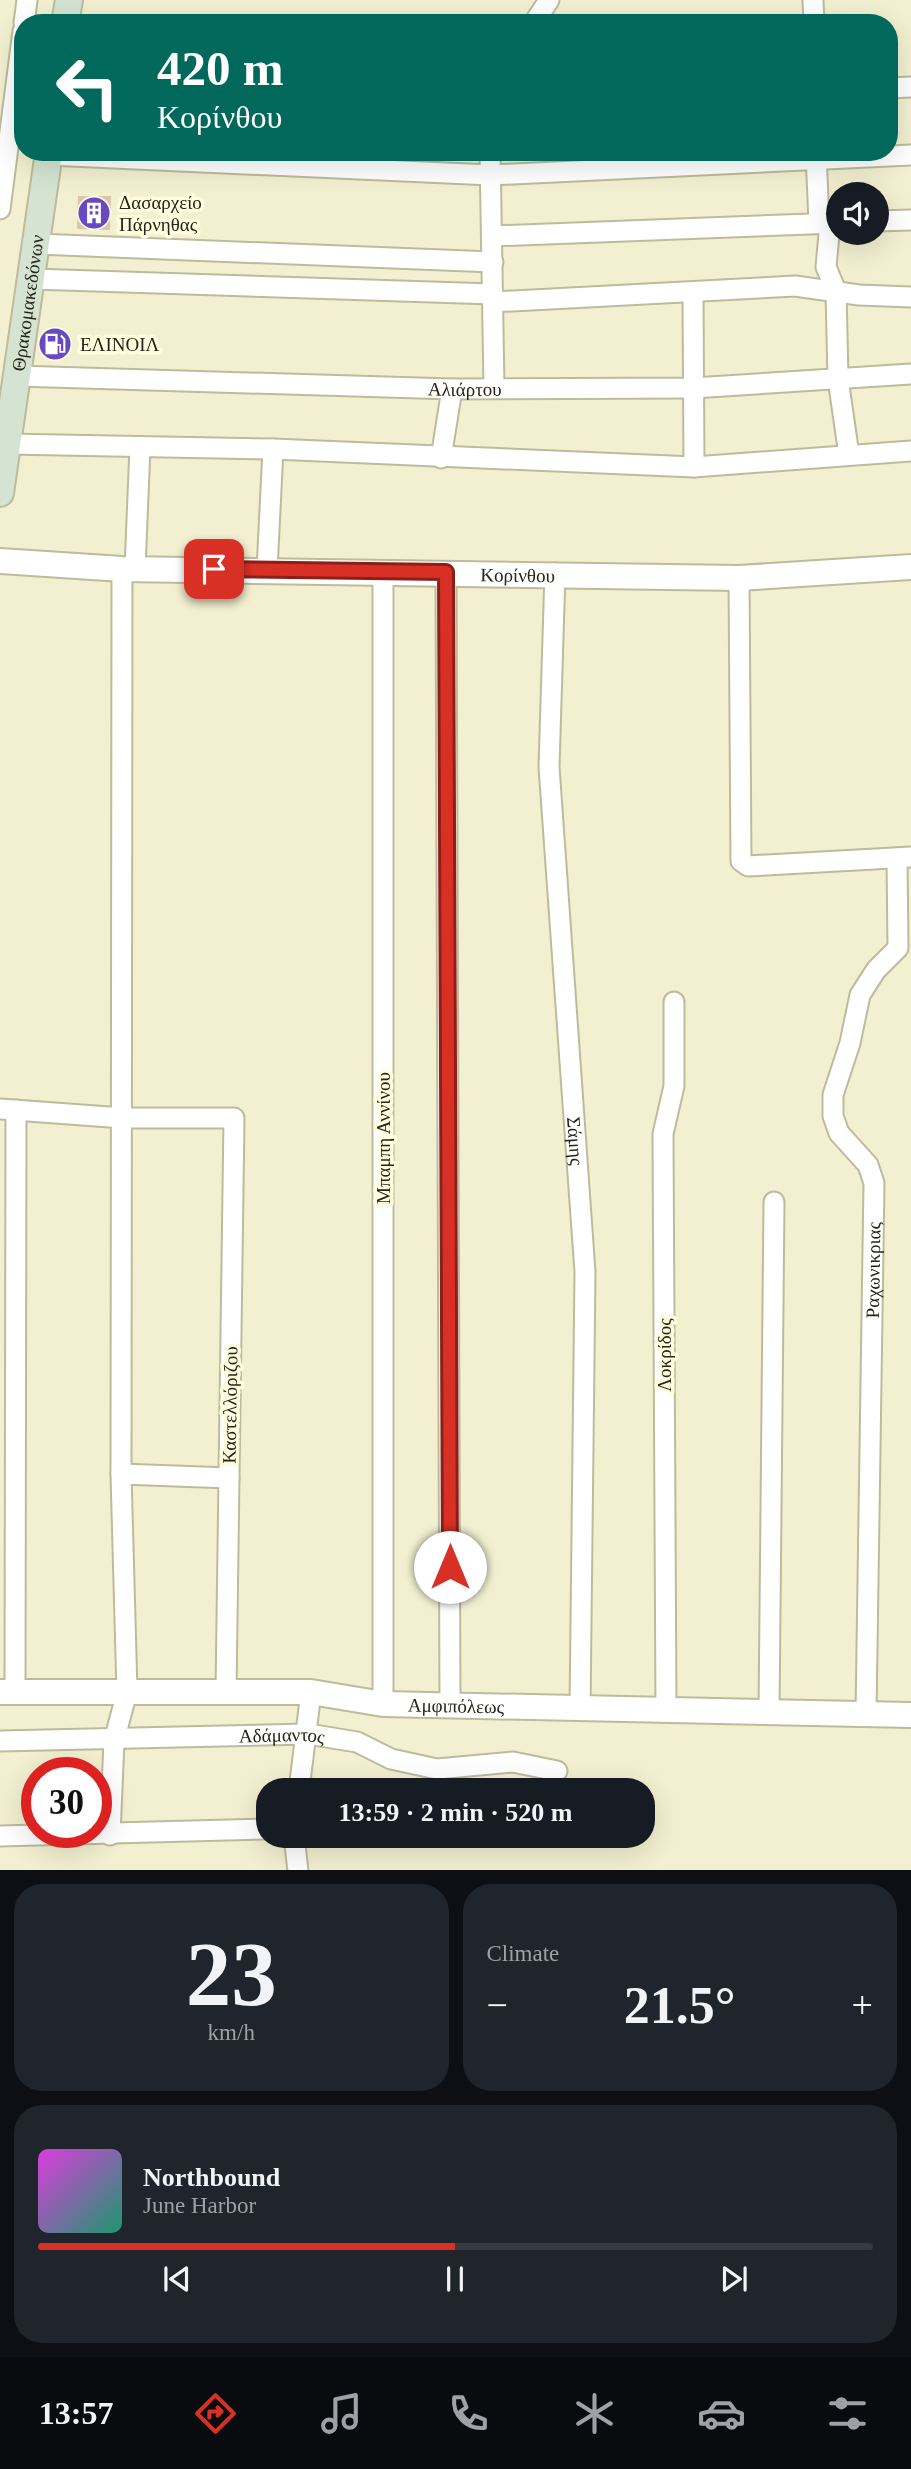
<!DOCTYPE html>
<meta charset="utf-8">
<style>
:root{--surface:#171b24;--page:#20242c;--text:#f1f3f6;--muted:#9ea1a6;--line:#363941;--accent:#d93025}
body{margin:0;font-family:Georgia,serif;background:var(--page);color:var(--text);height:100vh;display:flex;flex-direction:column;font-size:26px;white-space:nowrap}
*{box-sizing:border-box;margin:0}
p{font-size:23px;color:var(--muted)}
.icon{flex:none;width:38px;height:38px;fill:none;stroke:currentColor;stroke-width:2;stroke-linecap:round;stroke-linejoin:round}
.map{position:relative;height:1870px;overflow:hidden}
.side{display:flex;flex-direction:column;gap:14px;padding:14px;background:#0d0f14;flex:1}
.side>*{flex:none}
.top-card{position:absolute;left:14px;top:14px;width:884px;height:147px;border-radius:28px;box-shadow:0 7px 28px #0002;background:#00695c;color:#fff;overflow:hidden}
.tools{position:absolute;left:826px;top:182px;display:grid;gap:14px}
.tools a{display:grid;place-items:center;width:63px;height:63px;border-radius:50%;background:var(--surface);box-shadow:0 7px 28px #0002;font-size:35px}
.speed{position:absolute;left:21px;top:1757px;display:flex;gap:14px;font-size:35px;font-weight:700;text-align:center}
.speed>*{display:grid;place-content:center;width:91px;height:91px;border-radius:50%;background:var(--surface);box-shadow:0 7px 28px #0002;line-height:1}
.speed .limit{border:10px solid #d22;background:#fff;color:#111}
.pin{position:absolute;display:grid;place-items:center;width:60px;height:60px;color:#fff;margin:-30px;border-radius:14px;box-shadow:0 4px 10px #0006}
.me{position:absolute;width:77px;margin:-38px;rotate:0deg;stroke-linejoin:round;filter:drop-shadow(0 0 5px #0008)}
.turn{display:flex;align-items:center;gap:24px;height:147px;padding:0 28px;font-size:32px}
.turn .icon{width:91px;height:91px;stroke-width:2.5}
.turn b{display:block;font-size:49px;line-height:60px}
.big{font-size:52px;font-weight:700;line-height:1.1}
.side .card{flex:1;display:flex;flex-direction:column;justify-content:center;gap:10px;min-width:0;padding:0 24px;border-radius:28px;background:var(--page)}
.side .dial{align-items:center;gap:0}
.dial b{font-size:91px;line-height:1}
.song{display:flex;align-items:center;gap:21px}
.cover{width:84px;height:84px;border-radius:10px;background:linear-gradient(135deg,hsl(300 70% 55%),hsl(160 70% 35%))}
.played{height:7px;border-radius:4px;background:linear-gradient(90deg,var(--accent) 50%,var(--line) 50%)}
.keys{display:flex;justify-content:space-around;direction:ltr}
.heat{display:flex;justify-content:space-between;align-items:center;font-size:38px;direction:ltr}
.side .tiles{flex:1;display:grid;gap:14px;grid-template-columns:1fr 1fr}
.card:last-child{grid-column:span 2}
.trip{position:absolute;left:256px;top:1778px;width:399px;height:70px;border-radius:28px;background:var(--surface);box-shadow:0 7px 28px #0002;font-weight:700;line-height:70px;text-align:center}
.tab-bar{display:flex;height:112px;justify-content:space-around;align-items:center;background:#090b0e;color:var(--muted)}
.tab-bar .icon{width:49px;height:49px}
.tab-bar .selected{color:var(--accent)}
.tab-bar b{font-size:32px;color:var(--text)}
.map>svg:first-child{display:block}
.building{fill:#dcc5ac}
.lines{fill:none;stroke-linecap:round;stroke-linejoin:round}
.minor-casing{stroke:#bdbb9c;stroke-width:23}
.tertiary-casing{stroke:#bdbb9c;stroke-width:28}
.secondary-casing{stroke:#bdbb9c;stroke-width:30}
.minor{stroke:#fff;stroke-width:19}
.tertiary{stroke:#fff;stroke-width:24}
.secondary{stroke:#d5e4d2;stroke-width:26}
.route-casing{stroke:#8d1f18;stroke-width:18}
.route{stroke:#d93025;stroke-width:12}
.labels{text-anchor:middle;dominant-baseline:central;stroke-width:7;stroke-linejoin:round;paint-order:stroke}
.poi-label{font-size:19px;fill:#262519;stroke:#fffddd;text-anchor:start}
.street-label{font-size:19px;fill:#262519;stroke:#fffddd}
</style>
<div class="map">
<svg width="911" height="1871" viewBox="0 0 911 1871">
<rect width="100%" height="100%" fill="#f2f0d0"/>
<g class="building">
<polygon points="78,196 111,196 110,230 77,229"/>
<polygon points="47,336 63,336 62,354 47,354"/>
</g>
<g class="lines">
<defs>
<g id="minor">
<polyline points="813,0 814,23"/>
<polyline points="24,23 27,0"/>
<polyline points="534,23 549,0"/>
<polyline points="889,88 911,87"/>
<polyline points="490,152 494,388"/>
<polyline points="816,152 819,223"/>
<polyline points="48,155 491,175 911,155"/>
<polyline points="0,209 23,31"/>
<polyline points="877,221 911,220"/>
<polyline points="830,223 826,267 836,291 838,379 849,455"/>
<polyline points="492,236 838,223"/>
<polyline points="37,244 493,262"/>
<polyline points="32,279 493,294"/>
<polyline points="693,292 694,467"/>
<polyline points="493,302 795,286 859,295 911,297"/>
<path id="s1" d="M17 376 452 389 693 388 911 374"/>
<polyline points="7,444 273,449 694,467 911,451"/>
<polyline points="441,458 452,389"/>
<polyline points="135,569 140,447"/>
<polyline points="267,570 273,449"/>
<polyline points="446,572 450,1706"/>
<path id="s2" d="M555 573 549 767 585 1272 580 1710"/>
<polyline points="739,578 741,861 748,866 911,857"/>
<polyline points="0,1109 123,1118 234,1118 226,1692"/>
<polyline points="121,1474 229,1478"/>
<polyline points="15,1692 16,1110"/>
<polyline points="383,1704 383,571"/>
<polyline points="666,1710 663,1134 674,1086 674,1002"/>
<polyline points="769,1713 774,1202"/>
<path id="s3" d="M866 1714 874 1183 868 1165 839 1133 833 1116V1095L850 1043 860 995 876 970 898 948 897 858"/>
<path id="s4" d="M0 1741 308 1734 357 1742 391 1759 437 1769 513 1762 557 1771"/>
<polyline points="299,1790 311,1692"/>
<polyline points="110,1835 114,1741 127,1692 121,1474 122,569"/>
<polyline points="0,1836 268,1829"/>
<polyline points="294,1836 298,1871"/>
</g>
<g id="tertiary">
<path id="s5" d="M0 561 122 569 739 578 911 567"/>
<path id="s6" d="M0 1692H311L383 1704 911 1715"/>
</g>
<g id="secondary">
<polyline points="65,23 69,0"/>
<path id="s7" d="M0 493 49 152"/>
</g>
</defs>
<use href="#minor" class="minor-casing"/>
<use href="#tertiary" class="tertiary-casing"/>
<use href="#secondary" class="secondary-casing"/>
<use href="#minor" class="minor"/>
<use href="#tertiary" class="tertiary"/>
<use href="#secondary" class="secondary"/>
</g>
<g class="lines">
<defs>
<polyline id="route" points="214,569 446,572 450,1567"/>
</defs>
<use href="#route" class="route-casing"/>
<use href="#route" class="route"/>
</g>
<defs>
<symbol id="building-disc" viewBox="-11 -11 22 22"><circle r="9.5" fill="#6949c1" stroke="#fffddd"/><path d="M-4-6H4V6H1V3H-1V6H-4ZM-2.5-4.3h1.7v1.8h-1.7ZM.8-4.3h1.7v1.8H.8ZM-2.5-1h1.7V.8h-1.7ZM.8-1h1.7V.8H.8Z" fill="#fff"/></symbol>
<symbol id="fuel-disc" viewBox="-11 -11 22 22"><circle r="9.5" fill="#6949c1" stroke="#fffddd"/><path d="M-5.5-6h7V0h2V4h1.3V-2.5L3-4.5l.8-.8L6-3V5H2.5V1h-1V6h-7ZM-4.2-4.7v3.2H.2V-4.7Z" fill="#fff"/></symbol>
</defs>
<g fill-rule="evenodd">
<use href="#building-disc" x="75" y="194" width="38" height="38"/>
<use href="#fuel-disc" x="36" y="325" width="38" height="38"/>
</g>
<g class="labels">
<g class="poi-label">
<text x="119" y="202">Δασαρχείο<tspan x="119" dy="22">Πάρνηθας</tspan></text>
<text x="80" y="344">ΕΛΙΝΟΙΛ</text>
</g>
<g class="street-label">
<text stroke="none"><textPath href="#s7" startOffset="192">Θρακομακεδόνων</textPath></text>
<text stroke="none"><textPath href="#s1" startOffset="448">Αλιάρτου</textPath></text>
<text stroke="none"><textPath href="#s5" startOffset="518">Κορίνθου</textPath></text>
<text transform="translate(383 1138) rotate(-90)">Μπαμπη Αννίνου</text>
<text stroke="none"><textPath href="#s2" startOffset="569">Σάμης</textPath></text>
<text stroke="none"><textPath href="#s3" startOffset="444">Ραχωνικριας</textPath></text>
<text transform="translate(664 1355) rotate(-90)">Λοκρίδος</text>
<text transform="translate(230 1405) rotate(-89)">Καστελλόριζου</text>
<text stroke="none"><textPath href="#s6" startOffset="457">Αμφιπόλεως</textPath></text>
<text stroke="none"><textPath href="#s4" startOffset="282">Αδάμαντος</textPath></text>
</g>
</g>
</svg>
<div class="tools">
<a><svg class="icon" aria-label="sound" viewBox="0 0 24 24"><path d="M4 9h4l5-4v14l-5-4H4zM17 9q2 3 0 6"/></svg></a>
</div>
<div class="speed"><div class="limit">30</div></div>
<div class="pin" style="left:214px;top:569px;background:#d93025"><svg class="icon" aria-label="arrive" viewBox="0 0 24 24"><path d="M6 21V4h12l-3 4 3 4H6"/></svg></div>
<svg class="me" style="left:450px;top:1567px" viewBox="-20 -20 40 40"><circle r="19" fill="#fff"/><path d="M0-13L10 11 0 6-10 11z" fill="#d93025"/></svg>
<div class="trip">13:59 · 2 min · 520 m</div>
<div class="top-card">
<div class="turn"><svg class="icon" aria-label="left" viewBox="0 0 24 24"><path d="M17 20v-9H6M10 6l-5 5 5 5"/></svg><div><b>420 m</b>Κορίνθου</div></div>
</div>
</div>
<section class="side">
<div class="tiles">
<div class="card dial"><b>23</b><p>km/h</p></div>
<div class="card"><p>Climate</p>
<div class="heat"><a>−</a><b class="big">21.5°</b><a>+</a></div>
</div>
<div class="card">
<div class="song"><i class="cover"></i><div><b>Northbound</b><p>June Harbor</p></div></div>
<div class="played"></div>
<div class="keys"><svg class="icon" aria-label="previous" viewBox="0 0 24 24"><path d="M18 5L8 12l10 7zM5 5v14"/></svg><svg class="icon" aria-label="pause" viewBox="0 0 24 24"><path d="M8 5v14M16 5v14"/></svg><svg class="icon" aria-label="next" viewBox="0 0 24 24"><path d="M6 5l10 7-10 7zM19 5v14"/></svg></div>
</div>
</div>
</section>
<nav class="tab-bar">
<b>13:57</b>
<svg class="icon selected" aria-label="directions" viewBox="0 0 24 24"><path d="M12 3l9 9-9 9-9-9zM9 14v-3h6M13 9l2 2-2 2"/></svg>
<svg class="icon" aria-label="music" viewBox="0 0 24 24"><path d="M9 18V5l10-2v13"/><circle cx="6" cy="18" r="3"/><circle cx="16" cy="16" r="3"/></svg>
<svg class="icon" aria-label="phone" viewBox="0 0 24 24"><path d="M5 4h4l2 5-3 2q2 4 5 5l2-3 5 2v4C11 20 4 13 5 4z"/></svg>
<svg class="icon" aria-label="climate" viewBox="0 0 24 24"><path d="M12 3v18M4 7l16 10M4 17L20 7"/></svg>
<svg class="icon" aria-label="car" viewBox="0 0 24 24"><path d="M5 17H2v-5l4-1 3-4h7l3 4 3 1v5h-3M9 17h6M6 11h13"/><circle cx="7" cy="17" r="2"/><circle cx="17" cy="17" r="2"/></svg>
<svg class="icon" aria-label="filters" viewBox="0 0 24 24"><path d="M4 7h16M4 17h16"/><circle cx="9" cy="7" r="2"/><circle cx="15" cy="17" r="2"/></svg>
</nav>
